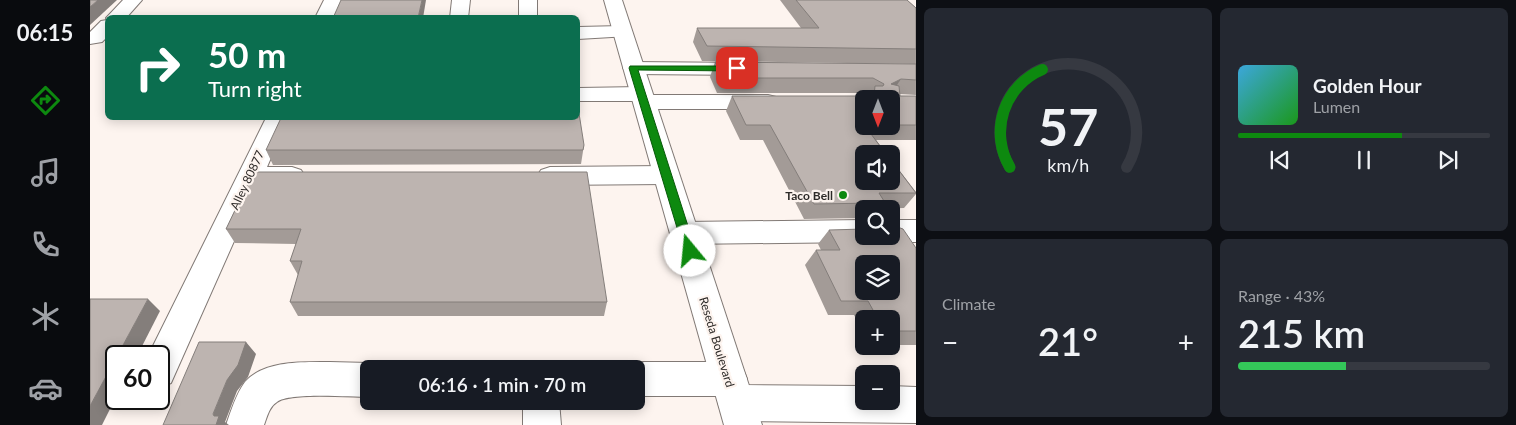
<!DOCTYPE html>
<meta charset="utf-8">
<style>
:root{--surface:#171b24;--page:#242831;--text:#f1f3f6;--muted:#9ea1a6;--line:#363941;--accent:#0d890f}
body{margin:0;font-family:Lato,sans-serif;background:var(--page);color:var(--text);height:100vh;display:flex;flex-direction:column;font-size:19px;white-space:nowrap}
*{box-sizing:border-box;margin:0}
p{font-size:16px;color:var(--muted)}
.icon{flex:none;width:28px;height:28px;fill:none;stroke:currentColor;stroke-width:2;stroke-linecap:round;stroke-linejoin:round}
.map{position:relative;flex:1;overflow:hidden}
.details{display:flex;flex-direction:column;gap:8px;padding:8px;background:#0d0f14;width:600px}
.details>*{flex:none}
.guide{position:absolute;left:15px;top:15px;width:475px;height:105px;border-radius:8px;box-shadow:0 2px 12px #0003;background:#0b6e4f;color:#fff;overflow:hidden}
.needle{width:32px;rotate:180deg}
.tools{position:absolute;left:765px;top:90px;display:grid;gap:10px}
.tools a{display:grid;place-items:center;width:45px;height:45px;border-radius:8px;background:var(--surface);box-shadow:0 2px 12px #0003;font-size:25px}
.speed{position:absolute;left:15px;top:345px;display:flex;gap:10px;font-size:25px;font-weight:700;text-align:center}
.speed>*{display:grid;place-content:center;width:65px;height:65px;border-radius:50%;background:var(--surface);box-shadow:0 2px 12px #0003;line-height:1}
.speed .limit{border:2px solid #111;border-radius:8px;background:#fff;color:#111}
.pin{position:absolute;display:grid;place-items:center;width:42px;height:42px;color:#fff;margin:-21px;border-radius:10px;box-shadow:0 2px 8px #0006}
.me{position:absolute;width:55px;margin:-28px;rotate:343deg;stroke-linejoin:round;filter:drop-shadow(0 0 4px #0008)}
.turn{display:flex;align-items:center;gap:18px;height:105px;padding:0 20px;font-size:22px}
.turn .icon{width:65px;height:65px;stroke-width:2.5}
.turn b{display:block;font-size:35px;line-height:42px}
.big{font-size:38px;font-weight:600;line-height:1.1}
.details .tile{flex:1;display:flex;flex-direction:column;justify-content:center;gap:8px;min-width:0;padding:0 18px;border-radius:8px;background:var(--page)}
.details .dial{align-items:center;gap:0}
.dial svg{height:130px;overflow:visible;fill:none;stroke:var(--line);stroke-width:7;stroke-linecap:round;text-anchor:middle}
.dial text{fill:var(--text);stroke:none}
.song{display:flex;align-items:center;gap:15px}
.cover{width:60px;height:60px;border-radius:8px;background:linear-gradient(135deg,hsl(200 70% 55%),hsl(120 70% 35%))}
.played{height:5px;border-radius:2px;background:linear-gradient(90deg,var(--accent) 65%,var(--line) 65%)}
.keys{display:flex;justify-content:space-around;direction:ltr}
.heat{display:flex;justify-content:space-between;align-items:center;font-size:28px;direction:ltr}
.charge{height:8px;border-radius:4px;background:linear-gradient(90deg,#34c759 43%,var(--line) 0)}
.details .tiles{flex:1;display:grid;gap:8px;grid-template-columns:repeat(2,1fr)}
.trip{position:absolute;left:270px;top:360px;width:285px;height:50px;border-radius:8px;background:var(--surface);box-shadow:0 2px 12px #0003;font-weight:600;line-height:50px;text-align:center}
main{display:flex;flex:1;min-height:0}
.menu{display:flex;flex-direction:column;width:90px;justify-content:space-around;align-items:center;background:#090b0e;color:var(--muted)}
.menu .icon{width:35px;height:35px}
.menu .on{color:var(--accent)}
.menu b{font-size:22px;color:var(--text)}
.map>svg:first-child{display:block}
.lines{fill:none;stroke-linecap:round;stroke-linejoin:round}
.minor-casing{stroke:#817975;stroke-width:2}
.major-casing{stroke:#817975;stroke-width:2}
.minor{fill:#fff;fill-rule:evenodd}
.major{fill:#fff;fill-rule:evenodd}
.wall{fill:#a39b97;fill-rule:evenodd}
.shaded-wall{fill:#847e7b}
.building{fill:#bdb4b0;stroke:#847e7b;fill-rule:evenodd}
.route{fill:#0d890f;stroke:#08590a}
.poi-dot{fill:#0d890f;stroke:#fdf4ef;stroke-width:2}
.labels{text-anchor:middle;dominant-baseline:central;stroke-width:4.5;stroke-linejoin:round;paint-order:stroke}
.street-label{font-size:12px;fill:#2e2b29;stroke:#fdf4ef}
.poi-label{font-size:12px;font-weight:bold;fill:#2e2b29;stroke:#fdf4ef;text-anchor:end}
</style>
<main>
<nav class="menu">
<b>06:15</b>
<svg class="icon on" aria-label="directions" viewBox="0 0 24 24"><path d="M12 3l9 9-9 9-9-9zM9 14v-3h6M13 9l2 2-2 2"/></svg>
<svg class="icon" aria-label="music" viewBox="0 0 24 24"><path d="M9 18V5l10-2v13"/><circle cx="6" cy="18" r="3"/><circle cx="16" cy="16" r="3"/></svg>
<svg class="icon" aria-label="phone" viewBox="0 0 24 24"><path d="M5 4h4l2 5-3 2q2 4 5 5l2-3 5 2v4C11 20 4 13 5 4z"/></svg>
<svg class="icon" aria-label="climate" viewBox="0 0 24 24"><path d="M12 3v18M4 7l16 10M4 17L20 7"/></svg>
<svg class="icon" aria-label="car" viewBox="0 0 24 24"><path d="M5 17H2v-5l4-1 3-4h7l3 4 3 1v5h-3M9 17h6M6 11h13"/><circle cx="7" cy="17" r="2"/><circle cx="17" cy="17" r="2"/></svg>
</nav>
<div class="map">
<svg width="826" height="425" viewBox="0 0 826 425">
<rect width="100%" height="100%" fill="#fdf4ef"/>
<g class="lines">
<defs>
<g id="minor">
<polygon points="33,0 52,0 36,18 18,18 18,36 12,42 0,44 0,32 11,21 17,20 16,18"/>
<polygon points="234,0 252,0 243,18 225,18"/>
<polygon points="362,0 380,0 378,18 360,18"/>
<rect x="429" y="0" width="18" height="18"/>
<polygon points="532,26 539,28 541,32 539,36 488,39 488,27"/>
<polygon points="543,62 660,63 667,65 670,69 667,73 660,75 543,74 536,72 533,68 536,64"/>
<polygon points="551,87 559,89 561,95 678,95 686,97 689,102 686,107 678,109 554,109 546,107 544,101 488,101 488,88"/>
<polygon points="176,118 198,118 177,167 202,167 211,170 215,176 211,182 202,185 169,185 81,383 69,388 69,356 58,356"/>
<polygon points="576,166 585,169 589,175 585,181 576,184 460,185 451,182 447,176 451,170 460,167"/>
<polygon points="774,220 774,236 785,236 784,239 774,242 594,244 584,241 580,233 584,225 594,222"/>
<polygon points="801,220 826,220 826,242 801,242 791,239 790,236 801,236"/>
<path d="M240 362 279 363 292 369H279V397C261 397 199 392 187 402 179 407 177 417 174 425H136C141 411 146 394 155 382 174 360 214 362 240 362Z"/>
<polygon points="546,362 639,362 652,367 657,379 654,385 774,386 774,401 801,401 801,386 826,387 826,423 646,421 633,416 628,403 631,396 546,396 546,369 533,369"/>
<polygon points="433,401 469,401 471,425 433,425"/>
</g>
<polygon id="major" points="514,0 532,0 672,425 634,425"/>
</defs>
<use href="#minor" class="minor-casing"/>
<use href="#major" class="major-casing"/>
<use href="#minor" class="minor"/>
<use href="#major" class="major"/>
</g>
<g class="wall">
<polygon points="690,0 817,0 826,8 826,64 612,61 603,42 607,28 711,28"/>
<path d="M625 62 826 64V95L810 94V96H826V140H786L826 192V194L814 208 774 209V218L714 219 673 140H650L636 111 642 96H779L774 93H627L620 77ZM774 99H801V126H774Z"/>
<polygon points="494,145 491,164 183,165 176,150"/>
<polygon points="159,181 517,302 514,316 208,316 200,302 208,275 200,261 206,244 145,243 136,229"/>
<polygon points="801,212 806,219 802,224 826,248 826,345 801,345 801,319 774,319 774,333 764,315 738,315 715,265 726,250 731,250 728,244 739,230 801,236"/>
</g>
<g class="shaded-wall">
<polygon points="8,0 27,0 0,25 0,7"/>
<polygon points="332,0 336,0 333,18 328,18"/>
<polygon points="811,79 801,94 801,84"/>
<polygon points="58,299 70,311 47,356 27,356"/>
<polygon points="156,342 166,354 158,377 147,391 135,422 139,425 126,425 123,414 137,380"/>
<polygon points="26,357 26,397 12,425 0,425 0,406"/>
</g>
<g class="building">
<polygon points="0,0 8,0 0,7"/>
<polygon points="251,0 332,0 328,18 243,18"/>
<polygon points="706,0 817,0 826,8 826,49 617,46 607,28 729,28"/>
<polygon points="625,62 826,64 826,80 811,79 801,84 809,86 810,96 826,96 826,125 801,125 801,99 774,99 774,126 775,126 796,154 774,154 774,181 801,181 801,160 826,193 789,193 799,209 788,209 788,205 786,203 724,204 680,125 656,125 642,96 784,96 785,86 793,86 794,84 783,78 633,78"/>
<polygon points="488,107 494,145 493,150 176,150 191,118 488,118"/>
<polygon points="166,172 497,172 517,302 200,302 212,261 200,261 211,229 136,229 159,181 162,181"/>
<path d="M801 212 806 219 801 220 802 225 813 229 826 248V331H801V319H788L778 301H751L726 250H750L739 230 774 229V236H801ZM774 264H801V291H774Z"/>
<polygon points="0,299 58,299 0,406"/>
<polygon points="109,342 156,342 148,365 137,380 123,414 124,416 129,416 126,425 73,425"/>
</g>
<polygon class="route" points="540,66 647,66 651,68 647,71 548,70 606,251 604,255 596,255 594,251 539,68"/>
<circle class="poi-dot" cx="753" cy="195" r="5"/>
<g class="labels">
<g class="street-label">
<text transform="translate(157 180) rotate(-65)">Alley 80877</text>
<text transform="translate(627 342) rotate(73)">Reseda Boulevard</text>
</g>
<g class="poi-label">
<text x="743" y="195">Taco Bell</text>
</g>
</g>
</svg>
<div class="tools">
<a><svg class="needle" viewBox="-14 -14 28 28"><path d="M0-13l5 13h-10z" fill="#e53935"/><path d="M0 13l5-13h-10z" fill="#9ea1a6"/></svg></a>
<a><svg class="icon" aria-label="sound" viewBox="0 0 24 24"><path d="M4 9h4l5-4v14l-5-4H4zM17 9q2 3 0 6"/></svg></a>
<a><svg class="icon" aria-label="search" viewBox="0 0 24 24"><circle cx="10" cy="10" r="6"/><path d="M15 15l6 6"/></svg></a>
<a><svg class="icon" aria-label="layers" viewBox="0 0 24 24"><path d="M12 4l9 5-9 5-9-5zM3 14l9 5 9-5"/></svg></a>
<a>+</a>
<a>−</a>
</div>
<div class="speed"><div class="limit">60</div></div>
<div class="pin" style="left:647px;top:68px;background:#d93025"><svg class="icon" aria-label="arrive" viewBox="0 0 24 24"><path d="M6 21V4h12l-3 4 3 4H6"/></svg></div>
<svg class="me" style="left:600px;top:251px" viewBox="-20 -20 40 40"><circle r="19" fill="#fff"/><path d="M0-13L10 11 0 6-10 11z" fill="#0d890f"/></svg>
<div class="trip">06:16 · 1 min · 70 m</div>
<div class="guide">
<div class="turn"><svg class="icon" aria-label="right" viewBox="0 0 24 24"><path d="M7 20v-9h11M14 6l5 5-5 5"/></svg><div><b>50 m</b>Turn right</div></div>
</div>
</div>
<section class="details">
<div class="tiles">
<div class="tile dial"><svg viewBox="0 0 100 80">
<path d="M14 69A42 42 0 1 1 86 69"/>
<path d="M14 69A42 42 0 0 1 34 9" stroke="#0d890f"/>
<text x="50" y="56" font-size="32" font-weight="700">57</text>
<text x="50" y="72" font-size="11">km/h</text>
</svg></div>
<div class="tile">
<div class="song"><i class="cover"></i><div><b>Golden Hour</b><p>Lumen</p></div></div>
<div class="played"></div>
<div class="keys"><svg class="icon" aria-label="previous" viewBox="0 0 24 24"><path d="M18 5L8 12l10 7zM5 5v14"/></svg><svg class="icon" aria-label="pause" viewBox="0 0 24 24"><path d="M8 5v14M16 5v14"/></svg><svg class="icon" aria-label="next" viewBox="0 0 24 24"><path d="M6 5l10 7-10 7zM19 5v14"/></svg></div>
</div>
<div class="tile"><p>Climate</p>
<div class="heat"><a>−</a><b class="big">21°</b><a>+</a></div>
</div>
<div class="tile"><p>Range · 43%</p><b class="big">215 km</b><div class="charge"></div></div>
</div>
</section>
</main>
